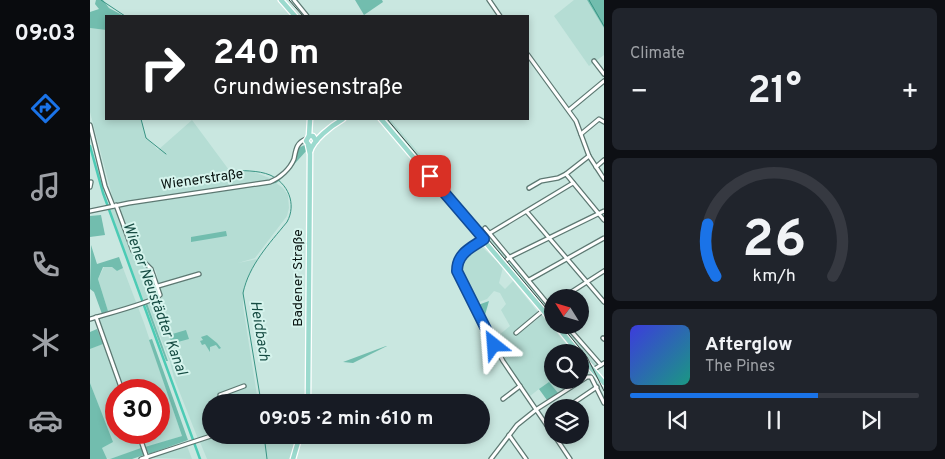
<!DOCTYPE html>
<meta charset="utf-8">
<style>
:root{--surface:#171b24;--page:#20242c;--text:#f1f3f6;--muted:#9ea1a6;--line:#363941;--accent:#1a73e8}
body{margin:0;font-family:Overpass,sans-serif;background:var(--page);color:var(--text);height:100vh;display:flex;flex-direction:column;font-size:19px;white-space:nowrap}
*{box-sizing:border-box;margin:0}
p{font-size:16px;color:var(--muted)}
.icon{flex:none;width:28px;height:28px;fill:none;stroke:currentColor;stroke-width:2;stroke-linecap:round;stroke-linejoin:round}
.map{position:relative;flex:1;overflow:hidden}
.drawer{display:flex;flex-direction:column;gap:8px;padding:8px;background:#0d0f14;width:341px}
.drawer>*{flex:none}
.hud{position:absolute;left:15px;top:15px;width:424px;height:105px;border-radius:0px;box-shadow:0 2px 8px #0003;background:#202124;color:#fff;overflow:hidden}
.needle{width:32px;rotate:307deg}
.fabs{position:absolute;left:454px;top:289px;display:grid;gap:10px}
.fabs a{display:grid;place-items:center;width:45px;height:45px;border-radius:50%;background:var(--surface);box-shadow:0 2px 8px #0003;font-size:25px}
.speed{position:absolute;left:15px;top:379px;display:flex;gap:10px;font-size:25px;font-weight:700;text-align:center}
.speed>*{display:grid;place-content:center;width:65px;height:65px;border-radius:50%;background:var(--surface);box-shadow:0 2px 8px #0003;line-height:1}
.speed .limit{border:8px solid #d22;background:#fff;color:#111}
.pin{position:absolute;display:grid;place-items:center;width:42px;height:42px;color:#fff;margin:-21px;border-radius:10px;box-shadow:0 2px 8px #0006}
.me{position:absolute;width:55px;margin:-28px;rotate:332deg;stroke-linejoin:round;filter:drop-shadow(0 0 4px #0008)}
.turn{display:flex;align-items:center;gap:18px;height:105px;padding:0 25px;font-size:22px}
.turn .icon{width:65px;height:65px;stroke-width:2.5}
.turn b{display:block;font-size:35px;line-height:42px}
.big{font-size:38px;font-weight:700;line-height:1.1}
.drawer .card{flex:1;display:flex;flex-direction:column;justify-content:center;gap:8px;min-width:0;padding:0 18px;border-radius:8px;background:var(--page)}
.drawer .dial{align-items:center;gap:0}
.dial svg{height:130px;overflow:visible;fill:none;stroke:var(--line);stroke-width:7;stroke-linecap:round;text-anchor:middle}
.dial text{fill:var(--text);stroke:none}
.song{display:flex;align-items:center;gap:15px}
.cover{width:60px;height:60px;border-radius:8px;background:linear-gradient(135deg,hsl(240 70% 55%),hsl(170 70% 35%))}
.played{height:5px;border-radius:2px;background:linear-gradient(90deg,var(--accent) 65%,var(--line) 65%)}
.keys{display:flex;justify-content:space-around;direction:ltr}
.heat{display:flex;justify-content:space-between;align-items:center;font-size:28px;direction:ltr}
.trip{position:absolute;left:112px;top:394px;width:288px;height:50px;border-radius:25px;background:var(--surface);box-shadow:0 2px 8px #0003;font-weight:700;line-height:50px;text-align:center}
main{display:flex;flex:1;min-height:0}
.dock{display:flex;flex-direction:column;width:90px;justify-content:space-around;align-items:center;background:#090b0e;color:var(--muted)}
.dock .icon{width:35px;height:35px}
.dock .selected{color:var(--accent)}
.dock b{font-size:22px;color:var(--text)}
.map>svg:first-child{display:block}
.built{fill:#b5ddd4;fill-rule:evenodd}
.green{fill:#72bdae}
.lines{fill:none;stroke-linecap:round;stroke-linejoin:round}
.stream{stroke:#389484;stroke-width:1}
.canal{stroke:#4ccbb5;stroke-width:2.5}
.minor-casing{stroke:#5d7872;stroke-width:5.5}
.major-casing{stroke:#fff;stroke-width:7}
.minor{stroke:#fff;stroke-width:3}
.major{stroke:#9bdace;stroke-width:4.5}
.tram{stroke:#374642;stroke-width:1}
.route-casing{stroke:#114b97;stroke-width:12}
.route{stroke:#1a73e8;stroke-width:9}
.labels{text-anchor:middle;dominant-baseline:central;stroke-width:4;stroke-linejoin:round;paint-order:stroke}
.street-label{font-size:14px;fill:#081310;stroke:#d6f4ed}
.water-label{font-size:15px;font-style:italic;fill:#164c43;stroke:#d6f4ed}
</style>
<main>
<nav class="dock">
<b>09:03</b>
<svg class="icon selected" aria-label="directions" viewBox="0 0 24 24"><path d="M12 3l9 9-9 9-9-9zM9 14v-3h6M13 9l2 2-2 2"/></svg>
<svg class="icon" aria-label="music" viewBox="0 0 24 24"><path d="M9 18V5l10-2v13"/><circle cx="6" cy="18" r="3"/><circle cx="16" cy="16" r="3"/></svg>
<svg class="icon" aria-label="phone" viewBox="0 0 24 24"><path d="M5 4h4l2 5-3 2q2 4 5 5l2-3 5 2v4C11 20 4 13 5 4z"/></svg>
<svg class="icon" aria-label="climate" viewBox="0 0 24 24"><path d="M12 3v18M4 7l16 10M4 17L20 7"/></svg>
<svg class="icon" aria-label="car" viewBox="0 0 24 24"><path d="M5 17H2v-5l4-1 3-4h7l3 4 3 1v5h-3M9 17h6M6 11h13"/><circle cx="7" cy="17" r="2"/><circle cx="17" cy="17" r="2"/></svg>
</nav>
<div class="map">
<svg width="514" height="459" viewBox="0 0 514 459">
<rect width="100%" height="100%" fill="#c9e7e0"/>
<g class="built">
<polygon points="484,0 497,0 514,28 514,55 499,66 464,16"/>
<polygon points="0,28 16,30 16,119 51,119 56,137 68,150 102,120 139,170 164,172 182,179 180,184 186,183 193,188 198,195 199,208 197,216 165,258 148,263 167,259 154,286 153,306 168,402 121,402 121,433 108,439 84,378 80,362 57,303 72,298 66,271 44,246 30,213 31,209 23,199 0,112"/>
<polygon points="296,119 300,119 457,304 462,311 462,316"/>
<polygon points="25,207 42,252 61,269 69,296 54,301 19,208"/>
<polygon points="391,246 413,267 409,283 415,289 423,281 447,311 447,313 424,332 425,337 450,317 449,316 451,314 483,352 462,352 462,380 487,380 457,400 449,389 440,396 414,359 403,340 420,326 411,310 416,304 410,293 404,291 397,299 384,304 369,275 368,264 373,255 380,249"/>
<path d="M14 267H22L27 271 33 268 54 323 92 436 20 459 15 458 12 448 22 442 0 383V349L12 344 7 329 11 327 6 316 18 311 8 279ZM26 390H69V432H26Z"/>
<polygon points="470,325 474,325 506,365 502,367"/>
<polygon points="130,435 207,435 200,459 117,459 110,442"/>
<polygon points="97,446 102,459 59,458"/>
</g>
<g class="green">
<polygon points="6,0 13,0 19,8 34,16 16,16 16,30 0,28 0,12 9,9 5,4"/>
<polygon points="265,0 292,0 293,2 274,15"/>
<polygon points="497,0 514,0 514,28"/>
<path d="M215 145 218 149 189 181 186 183 180 184 179 183C196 177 201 163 208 148Z"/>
<polygon points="11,215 15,235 0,237 0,216"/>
<polygon points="136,231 137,236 101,242 101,237"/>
<polygon points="1,245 7,264 29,257 33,268 27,271 22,267 13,267 8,279 18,311 12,314 4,292 0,289"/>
<polygon points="399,301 393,322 387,308 388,305"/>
<polygon points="57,303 78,361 76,361 55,304"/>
<polygon points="7,329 13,344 0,349 0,332"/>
<polygon points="96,330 99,339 84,343 84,346 80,346 81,341 79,335"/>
<polygon points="117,335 127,343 131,348 129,349 126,345 120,347 120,352 115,344 112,345 110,341 113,340 111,337"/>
<polygon points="62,339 98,440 59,454 55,447 92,436 59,340"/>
<polygon points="296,346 297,346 263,363 253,362"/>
<polygon points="459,382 468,393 457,400 449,389"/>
<polygon points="0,383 23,442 12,448 17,459 0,459"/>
<polygon points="51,448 54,455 42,459 20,459"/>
</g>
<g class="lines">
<g class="stream">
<polyline points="11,0 35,16"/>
<polyline points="499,0 514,26"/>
<polyline points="51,119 56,138 76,154"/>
<path d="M139 170C152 171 168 170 180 175 198 183 207 204 197 222 179 244 159 265 153 293L171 402"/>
<polyline points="174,435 177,459"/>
</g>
<polyline class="canal" points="0,146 13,193 110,459"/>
<defs>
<g id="minor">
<polyline points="204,0 217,16"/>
<polyline points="399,0 410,16"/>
<polyline points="438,55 486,121 499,156 514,179"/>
<polyline points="504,61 514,74"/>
<polyline points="479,110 514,81"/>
<polyline points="0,125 15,186 23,206"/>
<polyline points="491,134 509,119 514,122"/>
<polyline points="506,167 514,160"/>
<polyline points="476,174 514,220"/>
<polyline points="0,187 1,182"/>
<polyline points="439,188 451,181 468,178 476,174 499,156"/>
<path d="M0 211 39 203 180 182C190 178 200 169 204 159 206 150 206 143 216 139"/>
<polyline points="437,212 514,302"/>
<polyline points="395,228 462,309"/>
<polyline points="400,233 483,183"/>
<path d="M394 240C379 248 364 255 367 275L413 361 462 433"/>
<polyline points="413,263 420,257 514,211"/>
<polyline points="439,280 514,238"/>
<polyline points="68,286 109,274"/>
<polyline points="472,298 514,271"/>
<polyline points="6,317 32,390"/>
<path d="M0 319C13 315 64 302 70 295L61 269 43 251 26 205"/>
<polyline points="476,325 511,365"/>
<polyline points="426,333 462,303"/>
<polyline points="513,338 514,339"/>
<polyline points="503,370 514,363"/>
<polyline points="413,399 430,386"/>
<polyline points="132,402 130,395 154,386"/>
<polyline points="476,408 507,387"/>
<polyline points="48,432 57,458"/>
<polyline points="419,435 436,459"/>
<polyline points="464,435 480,459"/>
<polyline points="51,459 124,435"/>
<polyline points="401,459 427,425 447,409 497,377 501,377 514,403"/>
</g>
<g id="major">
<polyline points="191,0 205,16"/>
<polyline points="291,119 462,321"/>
<polyline points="219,136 220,119"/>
<polyline points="219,145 216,141 219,136 223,136 226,141"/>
<path d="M220 152C223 140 241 126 253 119"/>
<polyline points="466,325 488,352"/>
<polyline points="490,355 514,383"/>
<polyline points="218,402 220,154 218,145"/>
<polyline points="203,459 210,435"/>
</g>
</defs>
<use href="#minor" class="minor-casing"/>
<use href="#major" class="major-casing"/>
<use href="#minor" class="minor"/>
<use href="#major" class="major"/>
<g class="tram">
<polyline points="199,0 213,16"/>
<polyline points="297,119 462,315"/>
<polyline points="471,325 497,357 514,391"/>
</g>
</g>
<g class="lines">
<defs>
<path id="route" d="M340 176 394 239C381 248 367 253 367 271L404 345"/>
</defs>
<use href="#route" class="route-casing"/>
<use href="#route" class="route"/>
</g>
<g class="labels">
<g class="street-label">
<text transform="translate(112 180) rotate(-8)">Wienerstraße</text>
<text transform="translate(208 278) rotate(-90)">Badener Straße</text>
</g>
<g class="water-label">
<text transform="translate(64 299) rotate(70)">Wiener Neustädter Kanal</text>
<text transform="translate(169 331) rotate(81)">Heidbach</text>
</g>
</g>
</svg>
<div class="fabs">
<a><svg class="needle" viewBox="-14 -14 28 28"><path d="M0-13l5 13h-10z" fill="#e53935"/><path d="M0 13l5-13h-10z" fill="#9ea1a6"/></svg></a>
<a><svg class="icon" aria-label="search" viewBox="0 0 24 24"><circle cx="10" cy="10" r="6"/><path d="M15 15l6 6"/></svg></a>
<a><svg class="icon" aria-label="layers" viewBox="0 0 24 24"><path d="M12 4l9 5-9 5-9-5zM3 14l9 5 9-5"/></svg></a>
</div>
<div class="speed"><div class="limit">30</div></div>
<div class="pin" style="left:340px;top:176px;background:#d93025"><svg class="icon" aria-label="arrive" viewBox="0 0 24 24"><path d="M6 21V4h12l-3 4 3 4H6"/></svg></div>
<svg class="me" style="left:404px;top:345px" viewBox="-20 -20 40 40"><path d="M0-17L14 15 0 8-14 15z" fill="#1a73e8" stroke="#fff" stroke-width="4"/></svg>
<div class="trip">09:05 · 2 min · 610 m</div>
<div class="hud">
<div class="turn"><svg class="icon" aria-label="right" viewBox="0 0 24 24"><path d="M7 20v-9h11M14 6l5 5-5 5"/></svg><div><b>240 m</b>Grundwiesenstraße</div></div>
</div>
</div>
<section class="drawer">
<div class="card"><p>Climate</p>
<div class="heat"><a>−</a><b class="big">21°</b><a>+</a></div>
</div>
<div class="card dial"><svg viewBox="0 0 100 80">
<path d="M14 69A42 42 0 1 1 86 69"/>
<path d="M14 69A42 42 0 0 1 9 37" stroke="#1a73e8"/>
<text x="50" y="56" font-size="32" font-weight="700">26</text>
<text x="50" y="72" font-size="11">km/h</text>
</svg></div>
<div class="card">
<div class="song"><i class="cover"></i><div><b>Afterglow</b><p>The Pines</p></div></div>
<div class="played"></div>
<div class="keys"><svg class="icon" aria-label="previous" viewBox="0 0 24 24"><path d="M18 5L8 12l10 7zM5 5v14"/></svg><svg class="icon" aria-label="pause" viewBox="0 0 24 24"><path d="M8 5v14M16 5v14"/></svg><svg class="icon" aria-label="next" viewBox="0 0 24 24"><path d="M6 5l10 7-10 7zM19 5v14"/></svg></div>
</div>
</section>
</main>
